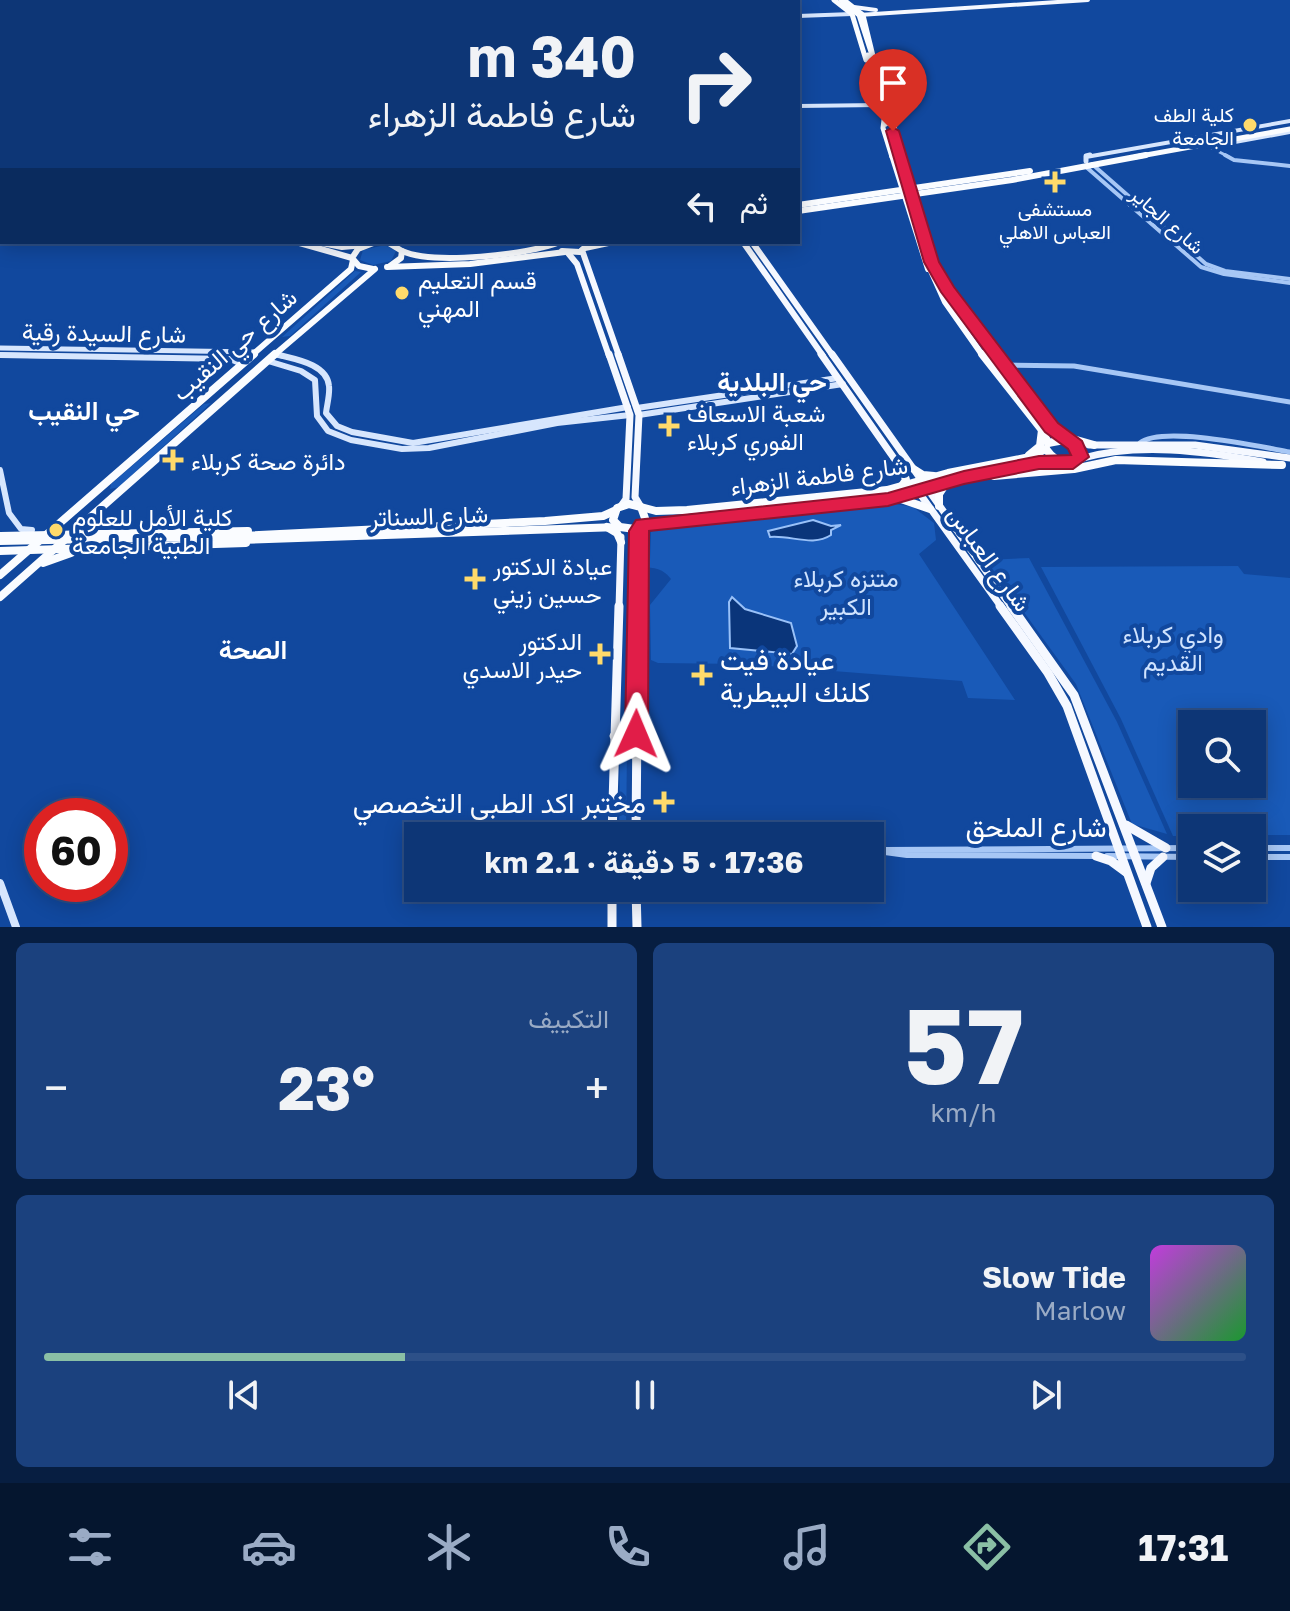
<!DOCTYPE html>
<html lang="ar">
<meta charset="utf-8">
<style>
:root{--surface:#0d3676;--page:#1b417e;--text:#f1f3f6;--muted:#9aabc5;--line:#2d5088;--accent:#8abfa5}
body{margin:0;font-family:"Golos Text",Vazirmatn,sans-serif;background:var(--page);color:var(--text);direction:rtl;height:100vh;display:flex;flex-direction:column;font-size:30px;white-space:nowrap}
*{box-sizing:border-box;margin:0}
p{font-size:26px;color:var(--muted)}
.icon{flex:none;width:44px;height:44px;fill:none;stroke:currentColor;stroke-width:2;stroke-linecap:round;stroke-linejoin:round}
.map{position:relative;height:927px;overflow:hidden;direction:ltr}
.details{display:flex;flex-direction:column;gap:16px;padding:16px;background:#071e41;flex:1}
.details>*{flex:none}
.hud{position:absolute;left:0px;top:0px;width:800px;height:244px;box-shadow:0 4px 20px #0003,0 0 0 2px var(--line);direction:rtl;background:#0d3676;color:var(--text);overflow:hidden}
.buttons{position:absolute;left:1178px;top:710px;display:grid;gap:16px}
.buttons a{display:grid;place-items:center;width:88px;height:88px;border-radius:0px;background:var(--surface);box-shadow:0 4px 20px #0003,0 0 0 2px var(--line);font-size:40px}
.speed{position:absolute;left:24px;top:798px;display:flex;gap:16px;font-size:40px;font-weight:700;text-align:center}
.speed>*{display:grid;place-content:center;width:104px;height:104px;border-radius:50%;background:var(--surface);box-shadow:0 4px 20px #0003,0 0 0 2px var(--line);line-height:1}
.speed .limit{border:12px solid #d22;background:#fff;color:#111}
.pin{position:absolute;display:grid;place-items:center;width:68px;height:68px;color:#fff;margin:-82px -34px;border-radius:50% 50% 50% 0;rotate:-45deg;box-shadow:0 0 8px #0007}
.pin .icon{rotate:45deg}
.me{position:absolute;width:88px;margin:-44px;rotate:1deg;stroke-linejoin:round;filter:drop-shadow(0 0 6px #0008)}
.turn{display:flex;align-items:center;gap:28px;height:168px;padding:0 32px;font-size:36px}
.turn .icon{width:104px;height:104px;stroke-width:2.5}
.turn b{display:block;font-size:56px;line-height:68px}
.then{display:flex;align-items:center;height:76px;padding:0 32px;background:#0003;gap:16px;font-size:30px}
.big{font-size:60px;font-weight:700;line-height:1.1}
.details .card{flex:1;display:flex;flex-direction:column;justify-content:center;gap:12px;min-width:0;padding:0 28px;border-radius:12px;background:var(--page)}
.details .dial{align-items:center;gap:0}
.dial b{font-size:104px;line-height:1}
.song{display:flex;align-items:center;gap:24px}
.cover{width:96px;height:96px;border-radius:12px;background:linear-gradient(135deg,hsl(290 70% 55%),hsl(130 70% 35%))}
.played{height:8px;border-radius:4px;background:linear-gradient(90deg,var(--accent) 30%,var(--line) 30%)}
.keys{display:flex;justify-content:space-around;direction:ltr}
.heat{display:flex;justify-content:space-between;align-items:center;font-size:44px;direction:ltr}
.details .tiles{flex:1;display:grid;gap:16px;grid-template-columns:1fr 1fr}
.card:last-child{grid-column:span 2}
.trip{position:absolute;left:404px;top:822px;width:480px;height:80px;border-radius:0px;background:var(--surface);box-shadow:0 4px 20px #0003,0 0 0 2px var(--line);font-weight:700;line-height:80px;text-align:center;direction:rtl}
.tab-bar{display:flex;height:128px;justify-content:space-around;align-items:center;background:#05162f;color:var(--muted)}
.tab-bar .icon{width:56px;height:56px}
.tab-bar .selected{color:var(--accent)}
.tab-bar b{font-size:36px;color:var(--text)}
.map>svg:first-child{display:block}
.green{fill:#195ab8;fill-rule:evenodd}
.water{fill:#0a357a;stroke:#99c1f8;stroke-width:2}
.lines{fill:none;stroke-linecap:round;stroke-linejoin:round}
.tertiary-far3{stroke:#a7c7f5;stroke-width:3}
.tertiary-far2{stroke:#a7c7f5;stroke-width:4}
.tertiary-far1{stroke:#a7c7f5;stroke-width:5}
.tertiary{stroke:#a7c7f5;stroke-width:6}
.secondary-far3{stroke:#d7e6fd;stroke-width:4}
.secondary-far2{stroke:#d7e6fd;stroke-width:5}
.secondary-far1{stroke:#d7e6fd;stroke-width:6}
.secondary{stroke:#d7e6fd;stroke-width:8}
.primary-far3{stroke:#f5f8ff;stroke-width:4}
.primary-far2{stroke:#f5f8ff;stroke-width:6}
.primary-far1{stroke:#f5f8ff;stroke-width:7}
.primary{stroke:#f5f8ff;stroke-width:9}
.trunk-far2{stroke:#fafcff;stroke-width:5}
.trunk-far1{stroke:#fafcff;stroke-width:6}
.trunk{stroke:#fafcff;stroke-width:8}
.trunk-bridge-far2{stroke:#fafcff;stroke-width:5}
.trunk-bridge-far1{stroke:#fafcff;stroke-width:6}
.trunk-bridge{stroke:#fafcff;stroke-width:8}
.route{fill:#e11d48;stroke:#92132f;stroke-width:2}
.poi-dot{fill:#ffda6b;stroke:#11489e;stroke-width:3}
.labels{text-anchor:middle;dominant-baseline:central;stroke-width:8;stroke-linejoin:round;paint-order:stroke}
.far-poi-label{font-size:20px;fill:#fff;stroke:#11489e;text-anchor:end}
.far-street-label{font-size:20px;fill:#fff;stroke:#11489e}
.poi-label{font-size:24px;fill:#fff;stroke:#11489e;text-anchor:start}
.street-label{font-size:24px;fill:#fff;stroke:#11489e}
.park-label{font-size:24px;fill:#d0e3fe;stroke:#11489e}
.neighbourhood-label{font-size:26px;font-weight:bold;fill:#fff;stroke:#11489e}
.near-poi-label{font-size:28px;fill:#fff;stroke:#11489e;text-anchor:start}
.near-street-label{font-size:28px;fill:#fff;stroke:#11489e}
</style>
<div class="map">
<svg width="1290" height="927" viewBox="0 0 1290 927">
<rect width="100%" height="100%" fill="#11489e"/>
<g class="green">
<polygon points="385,245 396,251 391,261 373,265 360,260 363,250"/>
<polygon points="355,271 361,272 290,336 282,337"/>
<polygon points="211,403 119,487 110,489 111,484 204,404"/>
<path d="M895 504 913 507 934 523 936 540 919 554 1015 700 968 698 962 681 744 664 658 663 651 660 650 605 671 579C661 566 652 569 641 566L645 532H649L650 559 651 532 657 528Z"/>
<polygon points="1029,558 1117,722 1167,834 1132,824 1076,684 986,560"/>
<path d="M1238 566 1244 574 1290 578V835H1252V828H1192V836H1173L1121 719 1041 567ZM1252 724V784H1192V724Z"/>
<polygon points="620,747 627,747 626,836 619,836"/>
</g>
<g class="water">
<path d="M813 520 831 526 841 525 831 530V535C813 547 791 535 770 537L768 531Z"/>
<polygon points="732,597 745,609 791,623 797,646 792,654 730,648 729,602"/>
</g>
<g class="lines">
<polyline class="tertiary-far3" points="1206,145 1229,157"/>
<g class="tertiary-far2">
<polyline points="1225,155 1234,160 1290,166"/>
<polyline points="1092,164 1206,264 1225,271 1290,279"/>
<polyline points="1085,166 1201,267 1224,274 1290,283"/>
</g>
<g class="tertiary-far1">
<polyline points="1002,365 1074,366 1290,402"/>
<path d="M1140 443C1162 425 1261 447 1290 452"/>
</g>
<g class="tertiary">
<polyline points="1252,848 1290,848"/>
<polyline points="870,850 907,855 1097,856"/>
<polyline points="885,850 1192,848"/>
<polyline points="1107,856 1192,857"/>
<polyline points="1252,857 1290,857"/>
</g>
<g class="secondary-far3">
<polyline points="798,16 852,14"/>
<polyline points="798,106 879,105"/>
<polyline points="1213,146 1290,132"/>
<polyline points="1086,157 1290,121"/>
</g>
<g class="secondary-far2">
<polyline points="1086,161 1086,156 1090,155"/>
<polyline points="0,348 256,352"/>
<polyline points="275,354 282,356"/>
<polyline points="0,355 54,356"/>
</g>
<g class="secondary-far1">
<path d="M275 354C293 359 327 363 329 386 330 395 327 404 326 413L337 426 352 432 413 443 628 407"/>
<polyline points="0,355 230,359 242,364"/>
<polyline points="268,361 301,371 315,380 317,416 328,431 351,440 402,449 429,448 557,423 630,415"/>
<polyline points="637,408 838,378"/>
<polyline points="639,415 843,384"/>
<polyline points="0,470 9,513 21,529 32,530"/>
</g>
<polyline class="secondary" points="0,883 16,927"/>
<g class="primary-far3">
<polyline points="854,7 876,10"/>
<polyline points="859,15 1088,0"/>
</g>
<g class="primary-far2">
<polyline points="296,242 352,258"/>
<polyline points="317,242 342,247 365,245"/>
<polyline points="743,242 823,356"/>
<polyline points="752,242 833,356"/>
<polyline points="582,250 619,356"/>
<polyline points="568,253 577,264 609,356"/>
</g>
<g class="primary-far1">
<polyline points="609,354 630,415 626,499 621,506"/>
<polyline points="618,354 639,415 635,497 641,507"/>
<polyline points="821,354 905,474"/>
<polyline points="832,354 1012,608"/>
<polyline points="1089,445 1195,445 1290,458"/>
<path d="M1079 459C1138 442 1203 451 1263 462"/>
<polyline points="915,487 1002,608"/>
<polyline points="619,608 621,537"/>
<polyline points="638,608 639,531 643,525"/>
</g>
<g class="primary">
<polyline points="1000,606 1048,673 1067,706 1147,927"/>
<polyline points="1011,606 1074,695 1162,927"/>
<polyline points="614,736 624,742 636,735"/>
<polyline points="612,755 623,748 634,755"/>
<polyline points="1126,825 1166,848"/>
<polyline points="612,836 619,606"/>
<polyline points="636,836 638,606"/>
<polyline points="1096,856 1111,861 1126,872"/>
<polyline points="1146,883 1151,868 1163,857"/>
<polyline points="612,888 612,927"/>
<polyline points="636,888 637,927"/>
</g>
<g class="trunk-far2">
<polyline points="834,0 852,14 866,60"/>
<polyline points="844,0 863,15 874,60"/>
<polyline points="868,55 886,124"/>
<polyline points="872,55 892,126"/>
<polyline points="884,120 883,128 892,157"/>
<polyline points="892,120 903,157"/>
<polyline points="1135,157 1290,129"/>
</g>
<g class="trunk-far1">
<polyline points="892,155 928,269"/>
<polyline points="903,155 936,264"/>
<polyline points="798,205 1030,171"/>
<polyline points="798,211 1012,180 1146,155"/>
<polyline points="387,242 402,251 401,258 390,266"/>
<polyline points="585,248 613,242"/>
<path d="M402 251C433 265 528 255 560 242"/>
<polyline points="562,251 580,252 586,246 584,242"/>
<polyline points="927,262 945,302 983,356"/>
<polyline points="931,262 963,314 995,356"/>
<polyline points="387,267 470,264 565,252"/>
<polyline points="373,269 359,266 352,258 358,249 376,242"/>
<polyline points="251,356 351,269 353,260"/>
<polyline points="273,356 375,269"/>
</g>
<g class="trunk">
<polyline points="982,354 1042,430 1048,443"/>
<polyline points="994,354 1051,428 1068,441"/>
<polyline points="1073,439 1094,445"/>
<path d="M1046 449C1055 462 1067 466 1080 457L1078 448 1064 440 1048 443"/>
<polyline points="1029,455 1040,446 1042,430"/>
<polyline points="912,468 923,475 934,476"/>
<polyline points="994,476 1074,469 1116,460 1282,465"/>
<polyline points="901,487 906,480 903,470"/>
<polyline points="901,499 930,509"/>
<polygon points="629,504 641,507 646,521 635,529 620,527 613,520 617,508"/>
<polyline points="939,506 939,494 945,485"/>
<polyline points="641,507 656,511 687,510 887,490 948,473 1030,457 1046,449"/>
<polyline points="643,525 888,499 964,477 1039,463 1064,462"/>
<polyline points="607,527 617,533 621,542"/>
<polyline points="0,536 248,531"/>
<polyline points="241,536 545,521 603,516 614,511"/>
<polyline points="240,540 619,527"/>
<polyline points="0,551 246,543"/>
<polyline points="43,563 71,553"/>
<polyline points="0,575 254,354"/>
<polyline points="0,597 275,354"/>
</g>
<g class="trunk-bridge-far2">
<polyline points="841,0 859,15 872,55"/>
<polyline points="893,131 901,157"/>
</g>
<polyline class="trunk-bridge-far1" points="900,155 931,262"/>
<polyline class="trunk-bridge" points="0,541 241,536"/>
</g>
<polygon class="route" points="893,127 899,131 939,262 954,287 1058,423 1082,441 1089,457 1073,469 1039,469 964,484 888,506 649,531 648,734 645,741 636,744 628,741 625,734 629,531 636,520 888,493 964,471 1039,456 1071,455 1068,449 1045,432 941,292 924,262 886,131"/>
<g class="poi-dot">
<circle cx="1250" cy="125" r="8"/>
<path d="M1051 170h8v8h8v8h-8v8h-8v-8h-8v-8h8z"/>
<circle cx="402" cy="293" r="8"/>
<path d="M665 414h8v8h8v8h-8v8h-8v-8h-8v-8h8z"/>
<path d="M169 448h8v8h8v8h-8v8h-8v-8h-8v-8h8z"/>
<circle cx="56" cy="530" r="8"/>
<path d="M471 567h8v8h8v8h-8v8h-8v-8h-8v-8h8z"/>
<path d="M596 642h8v8h8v8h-8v8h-8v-8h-8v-8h8z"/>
<path d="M698 663h8v8h8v8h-8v8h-8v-8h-8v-8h8z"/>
<path d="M660 790h8v8h8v8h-8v8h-8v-8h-8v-8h8z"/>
</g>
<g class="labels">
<g class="far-poi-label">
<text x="1234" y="114">كلية الطف<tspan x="1234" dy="23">الجامعة</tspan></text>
<text x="1055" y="208" text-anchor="middle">مستشفى<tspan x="1055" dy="23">العباس الاهلي</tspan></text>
</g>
<g class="far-street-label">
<text transform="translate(1168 220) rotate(41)">شارع الجاير</text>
</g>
<g class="poi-label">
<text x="418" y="279">قسم التعليم<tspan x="418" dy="28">المهني</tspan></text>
<text x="687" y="412">شعبة الاسعاف<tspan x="687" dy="28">الفوري كربلاء</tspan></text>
<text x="191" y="460">دائرة صحة كربلاء</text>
<text x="72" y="516">كلية الأمل للعلوم<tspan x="72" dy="28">الطبية الجامعة</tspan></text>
<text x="493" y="565">عيادة الدكتور<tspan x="493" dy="28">حسين زيني</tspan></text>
<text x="582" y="640" text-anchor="end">الدكتور<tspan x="582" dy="28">حيدر الاسدي</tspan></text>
</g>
<g class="street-label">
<text transform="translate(104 332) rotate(1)">شارع السيدة رقية</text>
<text transform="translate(234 344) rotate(-41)">شارع حي النقيب</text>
<text transform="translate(819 475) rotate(-7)">شارع فاطمة الزهراء</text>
<text transform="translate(429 515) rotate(-2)">شارع السناتر</text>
<text transform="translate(990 558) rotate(54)">شارع العباس</text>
</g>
<g class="park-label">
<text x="846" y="577">متنزه كربلاء<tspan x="846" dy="28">الكبير</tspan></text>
<text x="1173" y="633">وادي كربلاء<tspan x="1173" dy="28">القديم</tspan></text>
</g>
<g class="neighbourhood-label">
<text x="772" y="381">حي البلدية</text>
<text x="84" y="410">حي النقيب</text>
<text x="253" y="649">الصحة</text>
</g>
<g class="near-poi-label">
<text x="720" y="659">عيادة فيت<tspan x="720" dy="32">كلنك البيطرية</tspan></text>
<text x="646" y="802" text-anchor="end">مختبر اكد الطبي التخصصي</text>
</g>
<g class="near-street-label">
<text x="1036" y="826">شارع الملحق</text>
</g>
</g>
</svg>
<div class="buttons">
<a><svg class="icon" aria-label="search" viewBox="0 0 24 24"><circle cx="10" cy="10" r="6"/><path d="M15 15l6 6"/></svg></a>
<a><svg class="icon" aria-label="layers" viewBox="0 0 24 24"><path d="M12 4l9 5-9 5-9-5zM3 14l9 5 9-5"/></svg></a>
</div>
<div class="speed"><div class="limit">60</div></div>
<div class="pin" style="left:893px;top:131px;background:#d93025"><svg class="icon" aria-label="arrive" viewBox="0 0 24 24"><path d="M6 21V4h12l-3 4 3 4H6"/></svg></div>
<svg class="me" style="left:636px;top:734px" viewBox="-20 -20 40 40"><path d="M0-17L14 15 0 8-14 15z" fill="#e11d48" stroke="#fff" stroke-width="4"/></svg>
<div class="trip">17:36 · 5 دقيقة · 2.1 km</div>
<div class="hud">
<div class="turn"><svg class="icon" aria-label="right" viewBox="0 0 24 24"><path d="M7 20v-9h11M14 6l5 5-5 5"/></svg><div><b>340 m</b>شارع فاطمة الزهراء</div></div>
<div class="then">ثم<svg class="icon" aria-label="left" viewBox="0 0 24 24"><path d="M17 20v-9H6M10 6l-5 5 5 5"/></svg></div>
</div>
</div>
<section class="details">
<div class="tiles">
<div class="card dial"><b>57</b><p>km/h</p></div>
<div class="card"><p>التكييف</p>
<div class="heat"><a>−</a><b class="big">23°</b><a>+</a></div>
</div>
<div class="card">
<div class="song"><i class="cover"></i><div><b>Slow Tide</b><p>Marlow</p></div></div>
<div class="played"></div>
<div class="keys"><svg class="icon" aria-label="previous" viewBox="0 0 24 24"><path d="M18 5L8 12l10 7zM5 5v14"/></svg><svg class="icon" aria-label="pause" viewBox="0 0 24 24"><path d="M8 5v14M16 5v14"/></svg><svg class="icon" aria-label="next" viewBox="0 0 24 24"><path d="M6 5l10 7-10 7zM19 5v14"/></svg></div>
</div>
</div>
</section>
<nav class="tab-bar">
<b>17:31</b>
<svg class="icon selected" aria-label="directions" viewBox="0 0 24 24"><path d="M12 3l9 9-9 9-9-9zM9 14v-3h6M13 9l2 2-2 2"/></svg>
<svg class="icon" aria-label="music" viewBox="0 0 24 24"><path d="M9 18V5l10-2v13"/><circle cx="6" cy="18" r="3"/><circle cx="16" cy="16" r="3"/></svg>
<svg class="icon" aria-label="phone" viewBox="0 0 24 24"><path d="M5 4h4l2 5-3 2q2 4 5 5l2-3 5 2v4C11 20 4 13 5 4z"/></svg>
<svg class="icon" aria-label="climate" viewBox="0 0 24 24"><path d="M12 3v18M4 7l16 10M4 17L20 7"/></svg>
<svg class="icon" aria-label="car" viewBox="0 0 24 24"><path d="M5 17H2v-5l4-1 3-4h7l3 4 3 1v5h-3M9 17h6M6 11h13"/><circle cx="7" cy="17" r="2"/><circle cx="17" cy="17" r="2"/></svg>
<svg class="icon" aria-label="filters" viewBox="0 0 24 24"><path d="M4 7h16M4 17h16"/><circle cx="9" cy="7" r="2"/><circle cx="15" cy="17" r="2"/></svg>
</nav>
